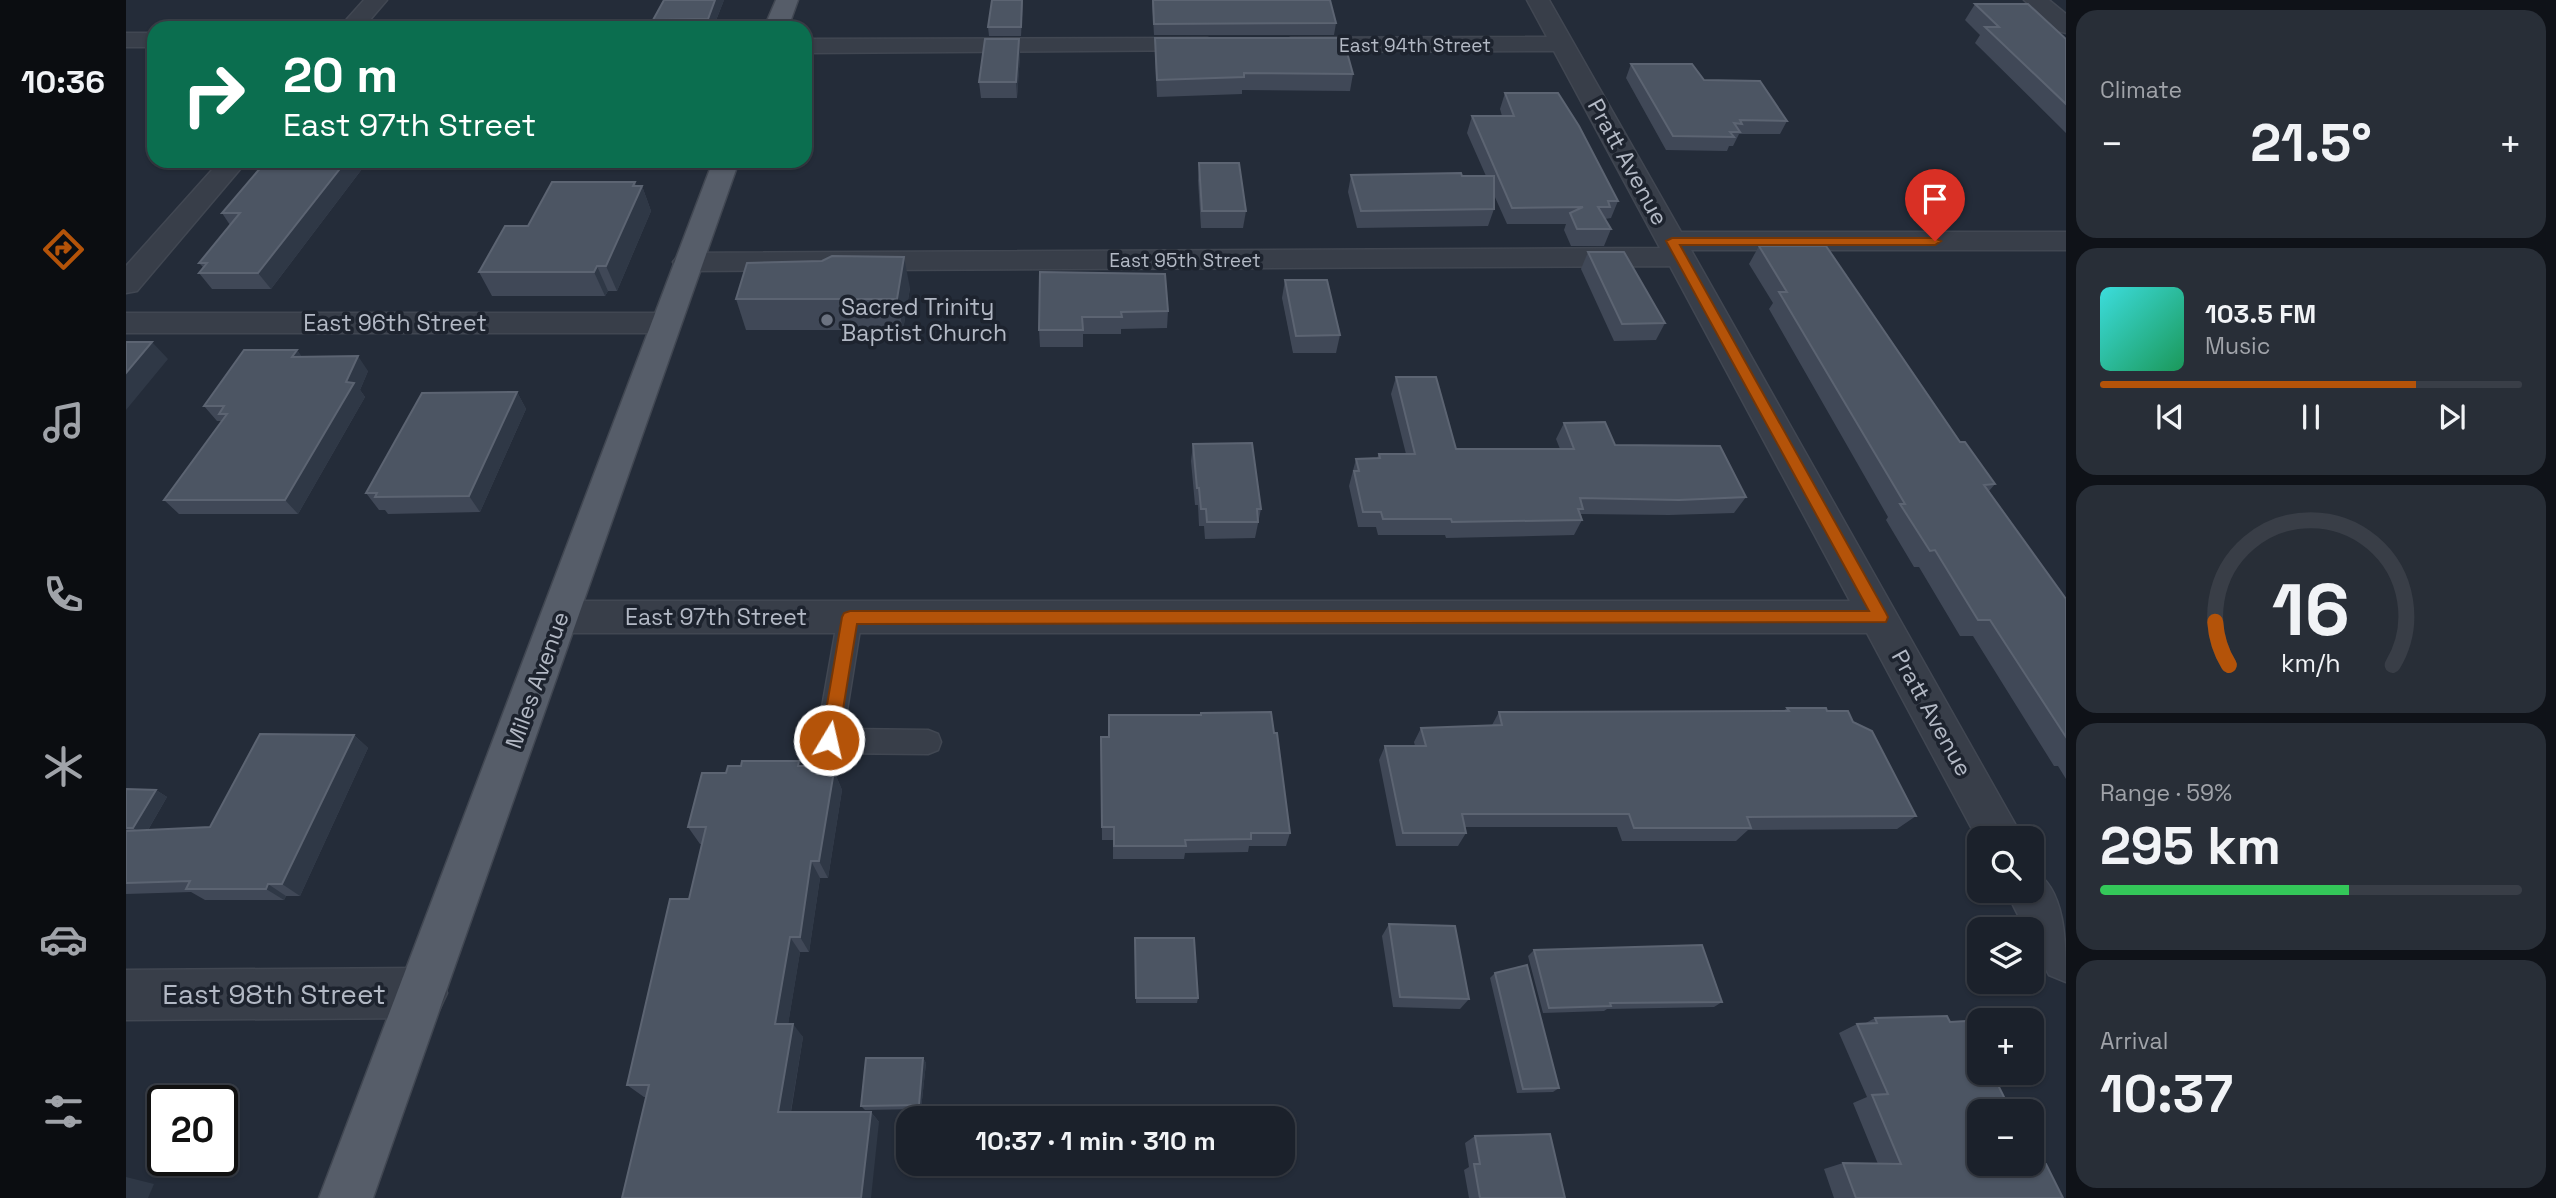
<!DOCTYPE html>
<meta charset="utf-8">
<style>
:root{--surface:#1b212b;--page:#282e37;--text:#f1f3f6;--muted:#a0a3a9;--line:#393e47;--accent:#b45309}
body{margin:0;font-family:"Space Grotesk",sans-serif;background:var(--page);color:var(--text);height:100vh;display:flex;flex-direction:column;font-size:26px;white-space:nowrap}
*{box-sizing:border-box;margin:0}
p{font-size:23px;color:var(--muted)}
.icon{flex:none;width:38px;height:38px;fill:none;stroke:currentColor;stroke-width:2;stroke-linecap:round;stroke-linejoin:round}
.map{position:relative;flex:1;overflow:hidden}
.details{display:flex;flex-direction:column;gap:10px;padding:10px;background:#0f1218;width:490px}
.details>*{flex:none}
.top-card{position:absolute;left:21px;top:21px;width:665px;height:147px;border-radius:21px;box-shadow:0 2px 5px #0004,0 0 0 2px var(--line);background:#0b6e4f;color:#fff;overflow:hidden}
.buttons{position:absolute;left:1841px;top:826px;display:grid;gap:14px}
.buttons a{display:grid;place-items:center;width:77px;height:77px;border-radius:14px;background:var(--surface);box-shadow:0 2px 5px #0004,0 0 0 2px var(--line);font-size:35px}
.speed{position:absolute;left:21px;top:1085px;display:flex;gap:14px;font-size:35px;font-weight:700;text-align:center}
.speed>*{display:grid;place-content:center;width:91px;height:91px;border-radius:50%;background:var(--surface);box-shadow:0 2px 5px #0004,0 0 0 2px var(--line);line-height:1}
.speed .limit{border:4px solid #111;border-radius:10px;background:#fff;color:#111}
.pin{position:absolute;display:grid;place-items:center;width:60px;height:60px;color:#fff;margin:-72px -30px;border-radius:50% 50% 50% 0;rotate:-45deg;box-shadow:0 0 7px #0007}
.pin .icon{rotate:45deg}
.me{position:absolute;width:77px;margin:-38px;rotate:9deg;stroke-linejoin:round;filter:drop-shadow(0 0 5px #0008)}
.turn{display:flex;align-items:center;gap:24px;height:147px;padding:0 21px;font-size:32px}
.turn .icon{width:91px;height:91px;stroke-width:2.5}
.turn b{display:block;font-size:49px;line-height:60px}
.big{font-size:52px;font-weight:600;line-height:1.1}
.details .widget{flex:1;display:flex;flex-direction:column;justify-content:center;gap:10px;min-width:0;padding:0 24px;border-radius:21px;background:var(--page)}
.details .dial{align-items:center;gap:0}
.dial svg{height:182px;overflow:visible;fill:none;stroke:var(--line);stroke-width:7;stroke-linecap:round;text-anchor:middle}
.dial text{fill:var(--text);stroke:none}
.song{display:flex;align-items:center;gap:21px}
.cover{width:84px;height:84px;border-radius:10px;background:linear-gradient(135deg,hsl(180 70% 55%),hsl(150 70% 35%))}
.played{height:7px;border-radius:4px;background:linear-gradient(90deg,var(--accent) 75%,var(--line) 75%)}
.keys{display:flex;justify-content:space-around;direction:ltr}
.heat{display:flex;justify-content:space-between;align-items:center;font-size:38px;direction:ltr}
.charge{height:10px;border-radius:5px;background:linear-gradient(90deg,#34c759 59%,var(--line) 0)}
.trip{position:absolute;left:770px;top:1106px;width:399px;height:70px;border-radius:21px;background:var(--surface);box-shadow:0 2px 5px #0004,0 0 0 2px var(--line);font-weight:600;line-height:70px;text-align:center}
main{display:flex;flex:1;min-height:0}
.tabs{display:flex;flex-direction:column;width:126px;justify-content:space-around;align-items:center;background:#0b0d11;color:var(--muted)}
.tabs .icon{width:49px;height:49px}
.tabs .selected{color:var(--accent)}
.tabs b{font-size:32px;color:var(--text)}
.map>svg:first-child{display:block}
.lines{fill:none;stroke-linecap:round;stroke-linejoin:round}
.service-casing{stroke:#414752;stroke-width:3}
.minor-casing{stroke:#414752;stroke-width:3}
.primary-casing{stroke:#414752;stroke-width:3}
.service{fill:#383e49;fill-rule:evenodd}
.minor{fill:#383e49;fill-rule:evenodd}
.primary{fill:#565d69;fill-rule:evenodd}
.wall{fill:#404857}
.shaded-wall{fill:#2f3846}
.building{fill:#4c5563;stroke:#5c6472;stroke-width:2}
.route{fill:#b45309;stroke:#753606;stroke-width:2}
.worship-dot{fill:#6b7280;stroke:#1d232e;stroke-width:2.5}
.labels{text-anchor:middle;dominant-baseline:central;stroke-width:7;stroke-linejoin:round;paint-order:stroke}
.far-street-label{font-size:19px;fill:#b3b9c5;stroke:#1d232e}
.street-label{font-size:23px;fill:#b3b9c5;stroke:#1d232e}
.poi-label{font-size:23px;fill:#b3b9c5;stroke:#1d232e;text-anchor:start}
.near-street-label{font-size:28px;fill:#b3b9c5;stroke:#1d232e}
</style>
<main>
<nav class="tabs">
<b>10:36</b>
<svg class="icon selected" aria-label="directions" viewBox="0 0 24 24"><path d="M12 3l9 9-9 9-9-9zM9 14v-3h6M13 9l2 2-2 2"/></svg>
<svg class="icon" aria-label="music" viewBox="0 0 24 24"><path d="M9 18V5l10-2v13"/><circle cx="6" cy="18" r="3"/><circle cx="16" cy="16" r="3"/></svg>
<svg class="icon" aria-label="phone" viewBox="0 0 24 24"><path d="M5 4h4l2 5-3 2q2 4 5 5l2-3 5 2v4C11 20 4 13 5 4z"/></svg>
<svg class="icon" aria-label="climate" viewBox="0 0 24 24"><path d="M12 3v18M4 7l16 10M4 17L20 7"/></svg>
<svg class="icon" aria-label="car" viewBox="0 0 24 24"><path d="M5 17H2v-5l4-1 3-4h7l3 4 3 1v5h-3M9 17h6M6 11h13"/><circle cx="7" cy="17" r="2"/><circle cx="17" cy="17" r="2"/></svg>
<svg class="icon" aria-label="filters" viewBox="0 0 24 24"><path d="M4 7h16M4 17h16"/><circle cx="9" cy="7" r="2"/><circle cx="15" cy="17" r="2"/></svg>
</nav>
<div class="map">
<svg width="1940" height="1198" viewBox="0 0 1940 1198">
<rect width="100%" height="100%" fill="#242c39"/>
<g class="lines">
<defs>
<polygon id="service" points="724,607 733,610 736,617 718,729 802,730 812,734 815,742 812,750 802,754 703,753 693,749 690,741 712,617 715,610"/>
<g id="minor">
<polygon points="238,0 261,0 237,28 213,28"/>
<polygon points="1401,0 1423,0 1555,232 1940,232 1940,250 1565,250 1897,838 1853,838 1853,842 1741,633 434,633 420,628 415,617 420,606 434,601 1724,601 1544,266 562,271 552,268 547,262 552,256 562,253 1534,248 1428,51 1165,52 1157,50 1153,45 1157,40 1165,38 1421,37"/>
<polygon points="1898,0 1923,0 1940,14 1940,33 1932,31"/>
<rect x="0" y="33" width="28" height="14"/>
<polygon points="1081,38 1089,40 1093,45 1089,50 679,53 679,39"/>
<polygon points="94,161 121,161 11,291 0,293 0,266"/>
<polygon points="0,313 539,313 550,316 555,323 550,330 539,333 0,333"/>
<path d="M1906 870C1940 887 1940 944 1940 982L1923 975 1906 943V929H1899L1880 891H1906Z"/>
<polygon points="296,968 313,976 321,993 313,1010 296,1018 0,1020 0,970"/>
</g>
<g id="primary">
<polygon points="650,0 672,0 662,28 638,28"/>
<polygon points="587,161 613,161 247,1198 193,1198"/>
</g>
</defs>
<use href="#service" class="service-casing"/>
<use href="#minor" class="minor-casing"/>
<use href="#primary" class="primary-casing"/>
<use href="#service" class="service"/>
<use href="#minor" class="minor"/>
<use href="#primary" class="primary"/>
</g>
<g class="wall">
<polygon points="598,0 587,28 530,28 527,20"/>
<polygon points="897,0 895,36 863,36 862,27"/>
<polygon points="1026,0 1204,0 1210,23 1208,35 1028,35"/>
<polygon points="1849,4 1940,39 1940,133 1849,43 1854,35 1839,20"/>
<polygon points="1029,38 1227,74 1224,91 1116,90 1116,94 1031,97 1029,55"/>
<polygon points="893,39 894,55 891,98 855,98 853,82"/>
<polygon points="1505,64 1578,80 1661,121 1654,134 1613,134 1607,146 1603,146 1601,151 1540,150 1500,78"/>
<polygon points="1379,93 1492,201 1485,218 1479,219 1485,229 1478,246 1445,246 1438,230 1440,224 1381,224 1368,195 1368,209 1362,226 1231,228 1222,192 1225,175 1360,176 1341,133 1346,116 1376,116 1374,109"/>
<polygon points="149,161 242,161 145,289 86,289 73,273 77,267 73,263 104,225 96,213"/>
<polygon points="1073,163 1120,211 1117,228 1075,228 1072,180"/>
<polygon points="511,186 516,186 525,211 491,291 482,291 479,296 366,296 353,272 402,226"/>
<polygon points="1633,246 1834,442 1869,484 1863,491 1940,599 1940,779 1932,766 1928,766 1847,636 1834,636 1793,567 1788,567 1760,520 1762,517 1643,309 1647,303 1623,264"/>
<polygon points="1462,252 1539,323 1530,340 1488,341 1455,269"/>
<polygon points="696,261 784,288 777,330 620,330 610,299"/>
<polygon points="914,272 1042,311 1041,328 995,329 995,334 957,334 957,347 914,347 913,330"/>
<polygon points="1159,280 1214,335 1210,353 1167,353 1156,298"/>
<polygon points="171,350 175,356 242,371 234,390 239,397 172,514 53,514 38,500 96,421 91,421 78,406"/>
<polygon points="1270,377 1330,449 1434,449 1430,439 1438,423 1489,445 1620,497 1608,513 1543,515 1455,514 1456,520 1448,535 1320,538 1319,535 1252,535 1250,527 1232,527 1223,486 1230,459 1251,458 1253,454 1280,454 1265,394"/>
<polygon points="391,392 400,409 354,512 262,514 259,510 253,510 240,493"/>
<polygon points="1067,444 1135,509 1129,538 1079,539 1078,526 1073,526 1072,505 1069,505 1065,461"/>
<polygon points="1661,708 1701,711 1727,722 1790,816 1771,829 1622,830 1610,841 1496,841 1491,827 1339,827 1340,833 1332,846 1270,846 1253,760 1259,746 1289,746 1288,742 1295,728 1366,725 1373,712 1657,711"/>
<polygon points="1148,733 1164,833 1160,846 1123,846 1122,852 1059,853 1058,859 987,859 987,840 976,840 975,737"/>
<polygon points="228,735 242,748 174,896 160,896 158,900 79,900 65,892 0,894 0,789 30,790 41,797 22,830 84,827"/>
<polygon points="675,766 704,766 707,771 708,771 716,790 702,878 694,878 683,952 674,952 662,1024 677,1037 665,1112 745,1112 753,1122 518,1097 501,1085 563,899 576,844 574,844 562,827 600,773"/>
<polygon points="1263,924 1343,999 1334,1009 1267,1007 1256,936"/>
<polygon points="1009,938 1072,998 1071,1003 1010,1003"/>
<polygon points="1408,950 1596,1002 1588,1007 1481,1009 1478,1011 1417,1013 1402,956"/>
<polygon points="1369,973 1433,1088 1427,1092 1391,1093 1364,978"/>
<polygon points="1749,1018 1824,1022 1912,1164 1937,1198 1708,1198 1698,1169 1717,1163 1752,1164 1727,1103 1741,1097 1713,1033 1731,1024 1738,1024"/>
<polygon points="797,1058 800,1063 795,1109 739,1110 735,1106"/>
<polygon points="1349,1136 1439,1198 1343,1198 1338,1170 1343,1167 1339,1143"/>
</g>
<g class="shaded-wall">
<polygon points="589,0 598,0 587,28 584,28 582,19"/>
<polygon points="893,39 894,55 891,98 890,82"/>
<polygon points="220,161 242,161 145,289 132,273"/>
<polygon points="509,182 513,192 516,186 525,211 491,291 480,266"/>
<polygon points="778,257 784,288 777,330 771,299"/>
<polygon points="471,266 482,291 479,296 468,272"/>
<polygon points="26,342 42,359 0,410 0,373"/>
<polygon points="171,350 182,365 166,357"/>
<polygon points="232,356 242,371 234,390 239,397 172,514 159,500"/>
<polygon points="391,392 400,409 354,512 343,496"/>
<polygon points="228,735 242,748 174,896 156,884"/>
<polygon points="704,766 708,774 708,771 716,790 702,878 693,861"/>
<polygon points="30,790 41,797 19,835 7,828"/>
<polygon points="685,861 694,878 683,952 674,937"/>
<polygon points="142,884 160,896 158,900 140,889"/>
<polygon points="664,937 674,952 660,1037 649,1024"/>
<polygon points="667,1024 677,1037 663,1122 652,1112"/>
<polygon points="797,1058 800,1063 795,1109 793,1105"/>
<polygon points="745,1112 753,1122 745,1198 735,1198"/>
<polygon points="0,1177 28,1184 22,1198 0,1198"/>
</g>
<g class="building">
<polygon points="538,0 589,0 582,19 527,20"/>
<polygon points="866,0 896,0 895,27 862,27"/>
<polygon points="1027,0 1204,0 1210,23 1028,24"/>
<polygon points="1849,4 1902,4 1940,39 1940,104 1859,27 1873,27"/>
<polygon points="1029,38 1217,38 1227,74 1118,73 1118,77 1031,80"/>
<polygon points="859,39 893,39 890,82 853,82"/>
<polygon points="1505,64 1566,64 1578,80 1634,81 1661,121 1614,120 1616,124 1608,123 1614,132 1604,132 1608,137 1547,136"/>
<polygon points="1379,93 1432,93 1453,126 1492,201 1482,201 1484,207 1472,207 1485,229 1451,229 1444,213 1457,207 1386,208 1346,116 1388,116"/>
<polygon points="149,161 220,161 132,273 73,273 81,263 73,263 114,213 96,213 136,166 145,166"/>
<polygon points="1073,163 1113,163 1120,211 1076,211"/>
<polygon points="1335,173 1336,176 1368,176 1368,209 1235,211 1225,175"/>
<polygon points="426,182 509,182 507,186 516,186 480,266 471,266 468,272 353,272 379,226 402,226"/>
<polygon points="1633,246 1700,246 1834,442 1839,442 1869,484 1858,485 1940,599 1940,737 1864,620 1852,620 1809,550 1804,551 1774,504 1779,504 1653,292 1661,292"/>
<polygon points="1462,252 1498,252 1539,323 1496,324"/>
<polygon points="706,256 778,257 771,299 610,299 621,263 696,261"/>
<polygon points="914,272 1039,274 1042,311 995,312 996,317 956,317 957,330 913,330"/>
<polygon points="1159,280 1201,280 1214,335 1170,336"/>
<polygon points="0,342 26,342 0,373"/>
<polygon points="118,350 171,350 166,357 232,356 220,382 228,383 159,500 38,500 101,414 93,414 98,406 78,406"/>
<polygon points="1270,377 1310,377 1330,449 1448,449 1438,423 1479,422 1489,445 1594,446 1620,497 1553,500 1454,498 1457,509 1452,509 1456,520 1326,522 1325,519 1257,519 1255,512 1237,512 1228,471 1233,471 1230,459 1254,458 1253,454 1289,454"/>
<polygon points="391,392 343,496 249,497 251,493 240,493 296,393"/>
<polygon points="1126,443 1135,509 1131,509 1132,522 1081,522 1080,509 1075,509 1073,488 1071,488 1067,444"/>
<polygon points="1661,708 1700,708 1701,711 1722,711 1727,722 1746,731 1790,816 1621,817 1625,828 1508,828 1503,814 1336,814 1340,833 1277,833 1259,746 1300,746 1295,728 1376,725 1373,712 1663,711"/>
<polygon points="1145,712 1148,733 1151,733 1164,833 1125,833 1125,839 1059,840 1060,846 988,846 988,827 976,827 975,737 983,737 983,715 1075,715 1075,713"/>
<polygon points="134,734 228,735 156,884 142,884 140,889 60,889 64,881 0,883 0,831 84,827"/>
<polygon points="616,761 673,761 672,766 704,766 704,771 708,771 693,861 685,861 674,937 664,937 649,1024 667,1024 652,1112 745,1112 735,1198 496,1198 523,1085 501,1085 544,899 563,899 580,827 562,827 576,773 600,773 602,766 615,766"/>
<polygon points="0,789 30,790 7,828 0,828"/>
<polygon points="1263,924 1329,926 1343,999 1274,997"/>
<polygon points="1009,938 1068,938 1072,998 1010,998"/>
<polygon points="1576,945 1596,1002 1484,1003 1485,1006 1423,1008 1408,950"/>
<polygon points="1401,965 1433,1088 1397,1089 1369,973"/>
<polygon points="1821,1016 1824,1022 1840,1021 1853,1047 1853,1073 1866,1073 1885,1111 1853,1111 1853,1164 1906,1164 1906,1152 1912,1164 1920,1164 1937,1198 1730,1198 1717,1163 1775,1164 1746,1095 1762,1094 1731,1024 1751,1023 1749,1018"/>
<polygon points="740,1058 797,1058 793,1105 735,1106"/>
<polygon points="1424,1134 1439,1198 1354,1198 1348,1164 1354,1164 1349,1136"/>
</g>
<polygon class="route" points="1546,238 1809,238 1815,241 1809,245 1554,245 1760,613 1762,617 1760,622 731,624 712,740 710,746 703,748 697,746 695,740 716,617 718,613 724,611 1743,611 1540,241"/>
<circle class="worship-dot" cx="701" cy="320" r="7"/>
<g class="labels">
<g class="far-street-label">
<text x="1289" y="45">East 94th Street</text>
<text x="1059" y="260">East 95th Street</text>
</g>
<g class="street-label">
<text transform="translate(1502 162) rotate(61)">Pratt Avenue</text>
<text x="269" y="323">East 96th Street</text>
<text x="590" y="617">East 97th Street</text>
<text transform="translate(411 680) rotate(-70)">Miles Avenue</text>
<text transform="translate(1806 713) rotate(61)">Pratt Avenue</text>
</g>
<g class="poi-label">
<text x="715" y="307">Sacred Trinity<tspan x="715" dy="26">Baptist Church</tspan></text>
</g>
<g class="near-street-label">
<text x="148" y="994">East 98th Street</text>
</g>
</g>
</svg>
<div class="buttons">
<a><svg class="icon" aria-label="search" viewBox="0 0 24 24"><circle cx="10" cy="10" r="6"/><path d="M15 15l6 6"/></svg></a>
<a><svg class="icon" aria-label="layers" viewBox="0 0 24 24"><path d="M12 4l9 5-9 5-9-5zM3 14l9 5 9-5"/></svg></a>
<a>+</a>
<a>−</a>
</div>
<div class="speed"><div class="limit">20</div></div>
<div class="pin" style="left:1809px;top:241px;background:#d93025"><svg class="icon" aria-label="arrive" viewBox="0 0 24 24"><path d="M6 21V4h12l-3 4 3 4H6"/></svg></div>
<svg class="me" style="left:703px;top:740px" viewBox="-20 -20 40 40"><circle r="17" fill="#b45309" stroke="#fff" stroke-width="3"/><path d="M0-11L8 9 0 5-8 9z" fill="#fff"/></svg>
<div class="trip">10:37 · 1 min · 310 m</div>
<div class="top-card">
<div class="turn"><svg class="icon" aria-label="right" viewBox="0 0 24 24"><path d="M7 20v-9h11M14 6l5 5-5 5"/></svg><div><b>20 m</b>East 97th Street</div></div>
</div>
</div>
<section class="details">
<div class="widget"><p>Climate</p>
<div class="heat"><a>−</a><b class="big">21.5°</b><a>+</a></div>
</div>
<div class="widget">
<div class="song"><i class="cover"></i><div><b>103.5 FM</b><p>Music</p></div></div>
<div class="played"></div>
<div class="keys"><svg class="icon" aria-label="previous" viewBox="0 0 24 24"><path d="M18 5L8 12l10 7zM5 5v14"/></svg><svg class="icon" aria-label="pause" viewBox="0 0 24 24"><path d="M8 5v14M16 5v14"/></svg><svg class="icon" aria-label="next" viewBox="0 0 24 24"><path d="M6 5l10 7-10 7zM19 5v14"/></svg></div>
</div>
<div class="widget dial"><svg viewBox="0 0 100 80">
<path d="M14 69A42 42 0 1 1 86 69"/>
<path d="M14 69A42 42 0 0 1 8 50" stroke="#b45309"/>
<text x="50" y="56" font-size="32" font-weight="700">16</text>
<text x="50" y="72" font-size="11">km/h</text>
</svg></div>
<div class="widget"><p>Range · 59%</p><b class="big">295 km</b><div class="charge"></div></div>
<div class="widget"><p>Arrival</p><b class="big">10:37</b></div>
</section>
</main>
